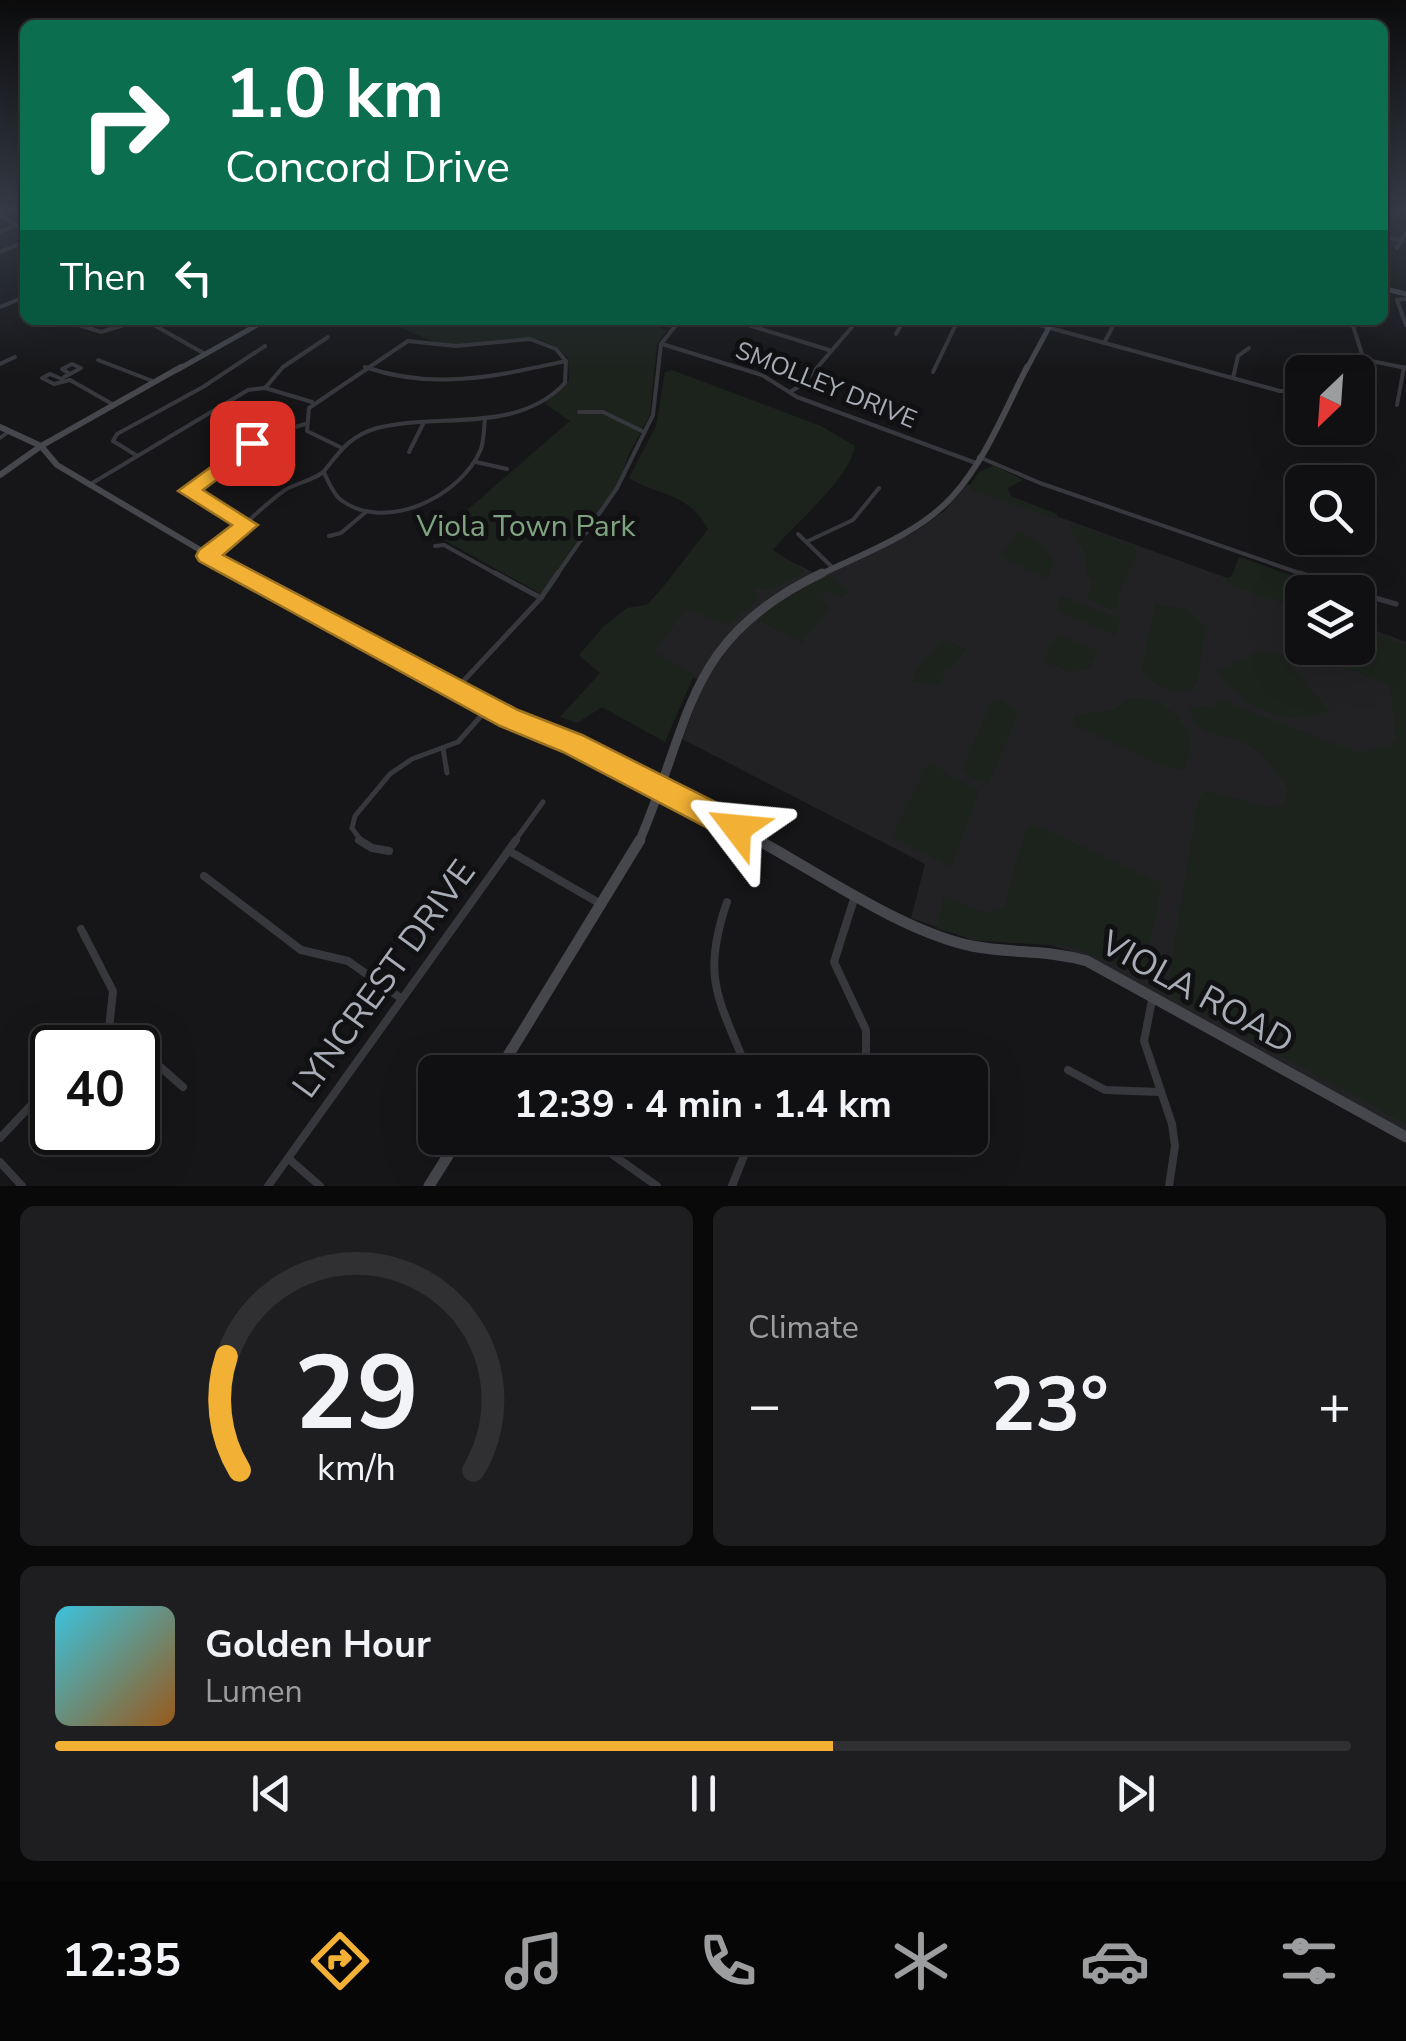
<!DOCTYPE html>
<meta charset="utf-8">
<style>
:root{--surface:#101012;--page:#1e1e20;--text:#f1f3f6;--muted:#9c9d9f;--line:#303032;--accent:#f2b134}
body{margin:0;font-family:"Nunito Sans",sans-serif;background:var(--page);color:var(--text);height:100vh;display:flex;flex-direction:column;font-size:38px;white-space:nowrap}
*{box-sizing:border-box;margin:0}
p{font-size:32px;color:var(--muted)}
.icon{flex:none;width:55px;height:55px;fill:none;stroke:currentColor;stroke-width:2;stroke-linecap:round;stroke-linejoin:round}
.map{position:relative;height:1186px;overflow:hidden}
.drawer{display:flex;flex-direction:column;gap:20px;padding:20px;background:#09090a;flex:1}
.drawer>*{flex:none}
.guide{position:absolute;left:20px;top:20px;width:1368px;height:305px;border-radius:15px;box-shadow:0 10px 40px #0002,0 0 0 2px var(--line);background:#0b6e4f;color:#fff;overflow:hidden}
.needle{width:65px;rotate:205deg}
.controls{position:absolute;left:1285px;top:355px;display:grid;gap:20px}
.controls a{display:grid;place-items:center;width:90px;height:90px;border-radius:15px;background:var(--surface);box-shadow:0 10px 40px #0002,0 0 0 2px var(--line);font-size:50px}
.speed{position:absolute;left:30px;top:1025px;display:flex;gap:20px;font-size:50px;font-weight:700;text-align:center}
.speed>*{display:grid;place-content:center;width:130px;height:130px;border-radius:50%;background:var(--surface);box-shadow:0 10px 40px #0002,0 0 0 2px var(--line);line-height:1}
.speed .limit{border:5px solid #111;border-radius:15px;background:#fff;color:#111}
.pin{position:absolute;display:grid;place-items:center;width:85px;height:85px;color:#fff;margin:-42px;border-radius:20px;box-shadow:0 5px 15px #0006}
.me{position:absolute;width:110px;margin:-55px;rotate:299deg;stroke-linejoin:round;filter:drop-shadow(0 0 8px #0008)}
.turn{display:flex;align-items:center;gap:35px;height:210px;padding:0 40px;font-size:45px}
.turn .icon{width:130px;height:130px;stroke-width:2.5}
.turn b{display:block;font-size:70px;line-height:85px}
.then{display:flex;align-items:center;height:95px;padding:0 40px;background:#0003;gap:20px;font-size:38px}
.big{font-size:75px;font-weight:700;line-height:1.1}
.drawer .card{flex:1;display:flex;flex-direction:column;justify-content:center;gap:15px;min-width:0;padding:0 35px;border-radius:15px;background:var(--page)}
.drawer .dial{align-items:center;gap:0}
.dial svg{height:260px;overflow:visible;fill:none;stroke:var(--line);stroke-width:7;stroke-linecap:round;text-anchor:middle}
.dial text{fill:var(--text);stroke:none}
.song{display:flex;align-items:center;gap:30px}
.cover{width:120px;height:120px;border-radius:15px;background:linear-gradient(135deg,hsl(190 70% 55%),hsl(30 70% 35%))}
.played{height:10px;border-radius:5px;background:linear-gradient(90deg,var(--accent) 60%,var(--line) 60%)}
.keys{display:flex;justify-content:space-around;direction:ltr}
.heat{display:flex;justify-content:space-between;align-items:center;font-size:55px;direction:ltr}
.drawer .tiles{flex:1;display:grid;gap:20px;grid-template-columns:1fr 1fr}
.card:last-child{grid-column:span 2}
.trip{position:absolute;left:418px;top:1055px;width:570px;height:100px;border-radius:15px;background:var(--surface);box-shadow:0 10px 40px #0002,0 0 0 2px var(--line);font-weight:700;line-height:100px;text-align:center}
.dock{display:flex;height:160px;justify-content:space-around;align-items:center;background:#060607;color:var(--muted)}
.dock .icon{width:70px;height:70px}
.dock .current{color:var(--accent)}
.dock b{font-size:45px;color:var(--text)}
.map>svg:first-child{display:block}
.built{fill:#222225}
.green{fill:#1c231d}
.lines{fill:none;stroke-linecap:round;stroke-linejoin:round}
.street-far2{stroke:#37383d;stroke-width:4}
.street-far1{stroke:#37383d;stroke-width:5}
.street{stroke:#37383d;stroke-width:8}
.secondary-far3{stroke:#45474d;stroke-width:5}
.secondary-far2{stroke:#45474d;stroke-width:6}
.secondary-far1{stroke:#45474d;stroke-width:9}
.secondary{stroke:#45474d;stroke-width:11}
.route{fill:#f2b134;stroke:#9d7322;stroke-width:2.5}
.labels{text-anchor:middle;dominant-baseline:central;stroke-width:10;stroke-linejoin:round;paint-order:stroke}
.far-street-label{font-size:25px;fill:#a8adb8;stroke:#111113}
.park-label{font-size:30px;fill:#7fa381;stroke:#111113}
.near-street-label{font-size:35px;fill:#a8adb8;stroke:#111113}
</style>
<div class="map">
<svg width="1406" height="1186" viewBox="0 0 1406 1186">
<rect width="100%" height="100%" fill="#161618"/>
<polygon class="built" points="968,484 1302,605 1302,648 1358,648 1358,624 1406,642 1406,1131 1088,956 1050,945 973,940 911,918 925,864 682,739 704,683 619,636 718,526 821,576 913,533 944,511"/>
<g class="green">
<path d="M404 320H637L667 330 657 344 650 415 629 454 617 488 541 594 437 536 570 421 544 403 569 380 568 358C531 318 490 351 447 345 429 342 412 332 395 325Z"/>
<path d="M672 370 821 426 855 446C848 482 796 521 773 550L805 572 771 590 754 588 757 600 728 625 688 609 655 648 656 653 694 675 665 742 602 707 577 723 560 717 600 673 579 655 603 627 627 608 650 604 708 529C687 491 660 497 629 478L656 426 665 372Z"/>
<polygon points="994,465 1023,480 1008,488 1011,496 1057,514 1057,519 973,491 969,487 978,473"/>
<polygon points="1068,523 1134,546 1137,554 1119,592 1117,608 1110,610 1088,598 1092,583 1085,572 1086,556"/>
<polygon points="1019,531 1039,542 1053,562 1047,579 1000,556"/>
<polygon points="1239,557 1310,582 1309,592 1302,592 1302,610 1230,585 1225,580 1232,576"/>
<polygon points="827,575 849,591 842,598 828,591 821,597 829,610 801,643 757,620 766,610"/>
<polygon points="1062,596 1121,619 1115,635 1056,611"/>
<path d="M1156 601 1160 606 1186 608 1205 625 1198 681 1191 690C1171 695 1153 686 1142 668Z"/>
<path d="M1358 629 1406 646V1124L1193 1008 1174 997 1168 985 1198 800 1204 792C1230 791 1252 809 1280 807L1289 791C1279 773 1266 754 1246 744 1225 733 1193 737 1190 708L1214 705 1220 700 1358 753 1390 745 1396 737 1390 685 1319 658 1312 649 1358 648Z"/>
<polygon points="1058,634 1098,652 1089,669 1069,672 1043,660"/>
<polygon points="944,639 966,649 952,667 941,671 944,676 940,685 913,681 913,674"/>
<path d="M1258 651 1282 655 1329 711C1283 728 1246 708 1216 672Z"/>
<path d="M1130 698C1161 696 1184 716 1192 744L1184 769 1167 768 1073 725 1075 715 1113 710Z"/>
<polygon points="1000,700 1015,711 1016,719 988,785 961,772 991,702"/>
<polygon points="930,760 947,774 979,790 951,867 892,836"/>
<path d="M1032 824 1161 883 1144 976 1069 946 983 941 937 929 944 896C966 901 982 921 1004 907L1026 829Z"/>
</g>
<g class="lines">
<g class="street-far2">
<polyline points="0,216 25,229"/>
<polyline points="0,232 15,225"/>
<polyline points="1382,236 1399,240"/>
<polyline points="1397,248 1406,233"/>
<polyline points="0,252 25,242"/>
<polyline points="1406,299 1397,300 1406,325"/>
<polyline points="0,307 25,297"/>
<polyline points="63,320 101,332 140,320"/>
<polyline points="145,320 205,354"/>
<polyline points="732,320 829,350"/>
<polyline points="1021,320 1280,391 1302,391"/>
<polyline points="1351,320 1363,357"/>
<polyline points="896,334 904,320"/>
<polyline points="1104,343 1112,328"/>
<polyline points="662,344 762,375 797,397 976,463"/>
<polyline points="98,360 155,382"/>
<polyline points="0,364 15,357"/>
<polygon points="72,364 81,368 70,374 62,369"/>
<path d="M365 367C434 391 497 376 566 361"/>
<polyline points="933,372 958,320"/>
<polyline points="1338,372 1338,362 1347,356 1406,368"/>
<polyline points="64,377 70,374"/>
<polyline points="1233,378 1238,356 1249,348"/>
<polyline points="62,379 50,374 42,378 54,384 70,380 114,405"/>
<polyline points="265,388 283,367 328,337"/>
<polyline points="790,392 803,384 858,320"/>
<polyline points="1397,405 1404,367"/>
<polyline points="579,412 603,412 644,432"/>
<polyline points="0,438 8,432"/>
<polyline points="340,447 307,431 309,408 408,341 456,346 530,339 556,349 566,361"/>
<polyline points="409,452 423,424"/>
<polyline points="136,455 113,441 117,434 203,387 265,346"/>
<polyline points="979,457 1040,483 1308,576"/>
<polyline points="476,462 507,469"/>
<path d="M324 473C329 482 333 494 341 500 385 533 461 497 481 449 484 440 484 428 485 418"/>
<polyline points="89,485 248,390 265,388 312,402"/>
<polyline points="247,525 188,491 260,438 305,424"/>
<polyline points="798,534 832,567"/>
<polyline points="329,536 341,533 367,511"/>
<polyline points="808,541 853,520 879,488"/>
<polyline points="435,546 444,545 500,576"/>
<path d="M209 554C236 535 258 509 285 490 296 483 318 479 325 470 341 450 350 436 377 428 439 412 516 435 565 383L566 361"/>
<polyline points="556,576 617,488 653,415 661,344 680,320"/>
</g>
<g class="street-far1">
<polyline points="495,573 541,598"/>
<polyline points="1300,573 1355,592"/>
<polyline points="1358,593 1396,604"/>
<polyline points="456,689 541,598 558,573"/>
<polyline points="443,748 447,773"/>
<polyline points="362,842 352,828 355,816 390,774 412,759 458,742 489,707"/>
<polyline points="514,842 543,802"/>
</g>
<g class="street">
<polyline points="359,840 372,848 389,851"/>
<polyline points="509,851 599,903"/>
<polyline points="204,876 301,950 348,961 402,999"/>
<polyline points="855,896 834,962 866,1030 866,1072"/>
<path d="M727 902C700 980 720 1000 748 1072"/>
<polyline points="81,929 113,991 108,1038"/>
<polyline points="1152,1000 1144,1041 1172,1124 1175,1146 1169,1186"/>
<polyline points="93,1048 108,1038 139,1048 183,1087"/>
<polyline points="1068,1070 1105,1090 1159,1092"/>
<polyline points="0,1138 52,1083"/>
<polyline points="589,1138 657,1186"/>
<polyline points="289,1159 320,1186"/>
<polyline points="0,1162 22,1186"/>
<polyline points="268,1186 516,840"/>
<polyline points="732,1186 751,1138"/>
</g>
<g class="secondary-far3">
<polyline points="1382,288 1406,294"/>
<polyline points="177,370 266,320"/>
<polyline points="1026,370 1053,320"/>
</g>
<g class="secondary-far2">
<polyline points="0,427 41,446 57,465 244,576"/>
<polyline points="0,475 41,446 181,367"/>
<path d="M817 576C862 554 917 535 952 497 985 461 1005 410 1027 367"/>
</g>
<g class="secondary-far1">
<polyline points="239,573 509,718 659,785 763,842"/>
<path d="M639 842C693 718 684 639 822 573"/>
</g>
<g class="secondary">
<path d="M758 840C820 874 904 932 972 946 1012 954 1045 949 1087 961L1406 1137"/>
<polyline points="498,1072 640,840"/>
<polyline points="429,1186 459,1138"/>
</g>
</g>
<linearGradient id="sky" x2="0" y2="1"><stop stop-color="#0c0c0d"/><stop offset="0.56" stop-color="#363c48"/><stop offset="1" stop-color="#363c48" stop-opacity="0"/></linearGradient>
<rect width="1406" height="376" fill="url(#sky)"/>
<polygon class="route" points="252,437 259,439 259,448 203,490 258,525 223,555 518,710 582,735 747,818 752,828 747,838 737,842 727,838 563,752 500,726 199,561 196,556 199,550 232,525 178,491"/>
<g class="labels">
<g class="far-street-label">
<text transform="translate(826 385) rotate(22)">SMOLLEY DRIVE</text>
</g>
<g class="park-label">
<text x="526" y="526">Viola Town Park</text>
</g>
<g class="near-street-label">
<text transform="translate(384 979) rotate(-54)">LYNCREST DRIVE</text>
<text transform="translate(1197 992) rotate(29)">VIOLA ROAD</text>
</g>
</g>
</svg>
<div class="controls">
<a><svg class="needle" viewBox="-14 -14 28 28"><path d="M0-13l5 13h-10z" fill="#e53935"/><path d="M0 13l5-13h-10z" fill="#9c9d9f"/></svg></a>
<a><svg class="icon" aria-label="search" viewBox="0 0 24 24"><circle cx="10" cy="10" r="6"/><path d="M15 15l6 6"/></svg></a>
<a><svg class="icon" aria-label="layers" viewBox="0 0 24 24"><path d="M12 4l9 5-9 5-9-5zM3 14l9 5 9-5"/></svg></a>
</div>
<div class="speed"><div class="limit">40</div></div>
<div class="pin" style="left:252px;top:443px;background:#d93025"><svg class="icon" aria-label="arrive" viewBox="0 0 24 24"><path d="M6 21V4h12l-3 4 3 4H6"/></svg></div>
<svg class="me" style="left:737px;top:828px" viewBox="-20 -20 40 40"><path d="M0-17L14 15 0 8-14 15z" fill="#f2b134" stroke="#fff" stroke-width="4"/></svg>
<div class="trip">12:39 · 4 min · 1.4 km</div>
<div class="guide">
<div class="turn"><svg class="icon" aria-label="right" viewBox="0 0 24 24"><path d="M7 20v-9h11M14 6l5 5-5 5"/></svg><div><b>1.0 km</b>Concord Drive</div></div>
<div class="then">Then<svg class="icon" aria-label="left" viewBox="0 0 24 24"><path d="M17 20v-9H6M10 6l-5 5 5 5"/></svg></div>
</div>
</div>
<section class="drawer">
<div class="tiles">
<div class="card dial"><svg viewBox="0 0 100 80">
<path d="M14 69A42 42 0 1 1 86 69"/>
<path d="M14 69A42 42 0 0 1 10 34" stroke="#f2b134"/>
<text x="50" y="56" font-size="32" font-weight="700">29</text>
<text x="50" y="72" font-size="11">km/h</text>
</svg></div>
<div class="card"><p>Climate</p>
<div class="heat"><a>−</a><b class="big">23°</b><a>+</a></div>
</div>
<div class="card">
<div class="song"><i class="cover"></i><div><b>Golden Hour</b><p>Lumen</p></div></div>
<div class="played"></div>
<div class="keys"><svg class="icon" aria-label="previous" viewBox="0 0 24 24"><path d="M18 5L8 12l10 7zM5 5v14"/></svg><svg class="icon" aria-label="pause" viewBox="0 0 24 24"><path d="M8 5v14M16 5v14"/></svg><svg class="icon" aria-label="next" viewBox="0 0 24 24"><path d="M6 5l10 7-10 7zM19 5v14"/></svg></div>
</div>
</div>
</section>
<nav class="dock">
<b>12:35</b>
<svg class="icon current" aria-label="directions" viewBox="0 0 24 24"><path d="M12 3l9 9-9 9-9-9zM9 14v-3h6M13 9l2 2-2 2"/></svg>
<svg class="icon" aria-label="music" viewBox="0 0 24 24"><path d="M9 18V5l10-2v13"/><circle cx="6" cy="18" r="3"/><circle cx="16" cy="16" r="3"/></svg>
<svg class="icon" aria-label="phone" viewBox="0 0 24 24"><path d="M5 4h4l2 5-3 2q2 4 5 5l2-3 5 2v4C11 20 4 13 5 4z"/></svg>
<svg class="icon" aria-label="climate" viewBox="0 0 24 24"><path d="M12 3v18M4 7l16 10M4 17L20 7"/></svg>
<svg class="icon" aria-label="car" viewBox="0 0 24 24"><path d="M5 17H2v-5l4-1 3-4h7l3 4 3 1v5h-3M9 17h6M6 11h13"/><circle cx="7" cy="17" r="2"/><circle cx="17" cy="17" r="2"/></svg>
<svg class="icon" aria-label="filters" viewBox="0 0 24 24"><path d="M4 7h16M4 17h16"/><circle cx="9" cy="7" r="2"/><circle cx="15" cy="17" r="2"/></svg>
</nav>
